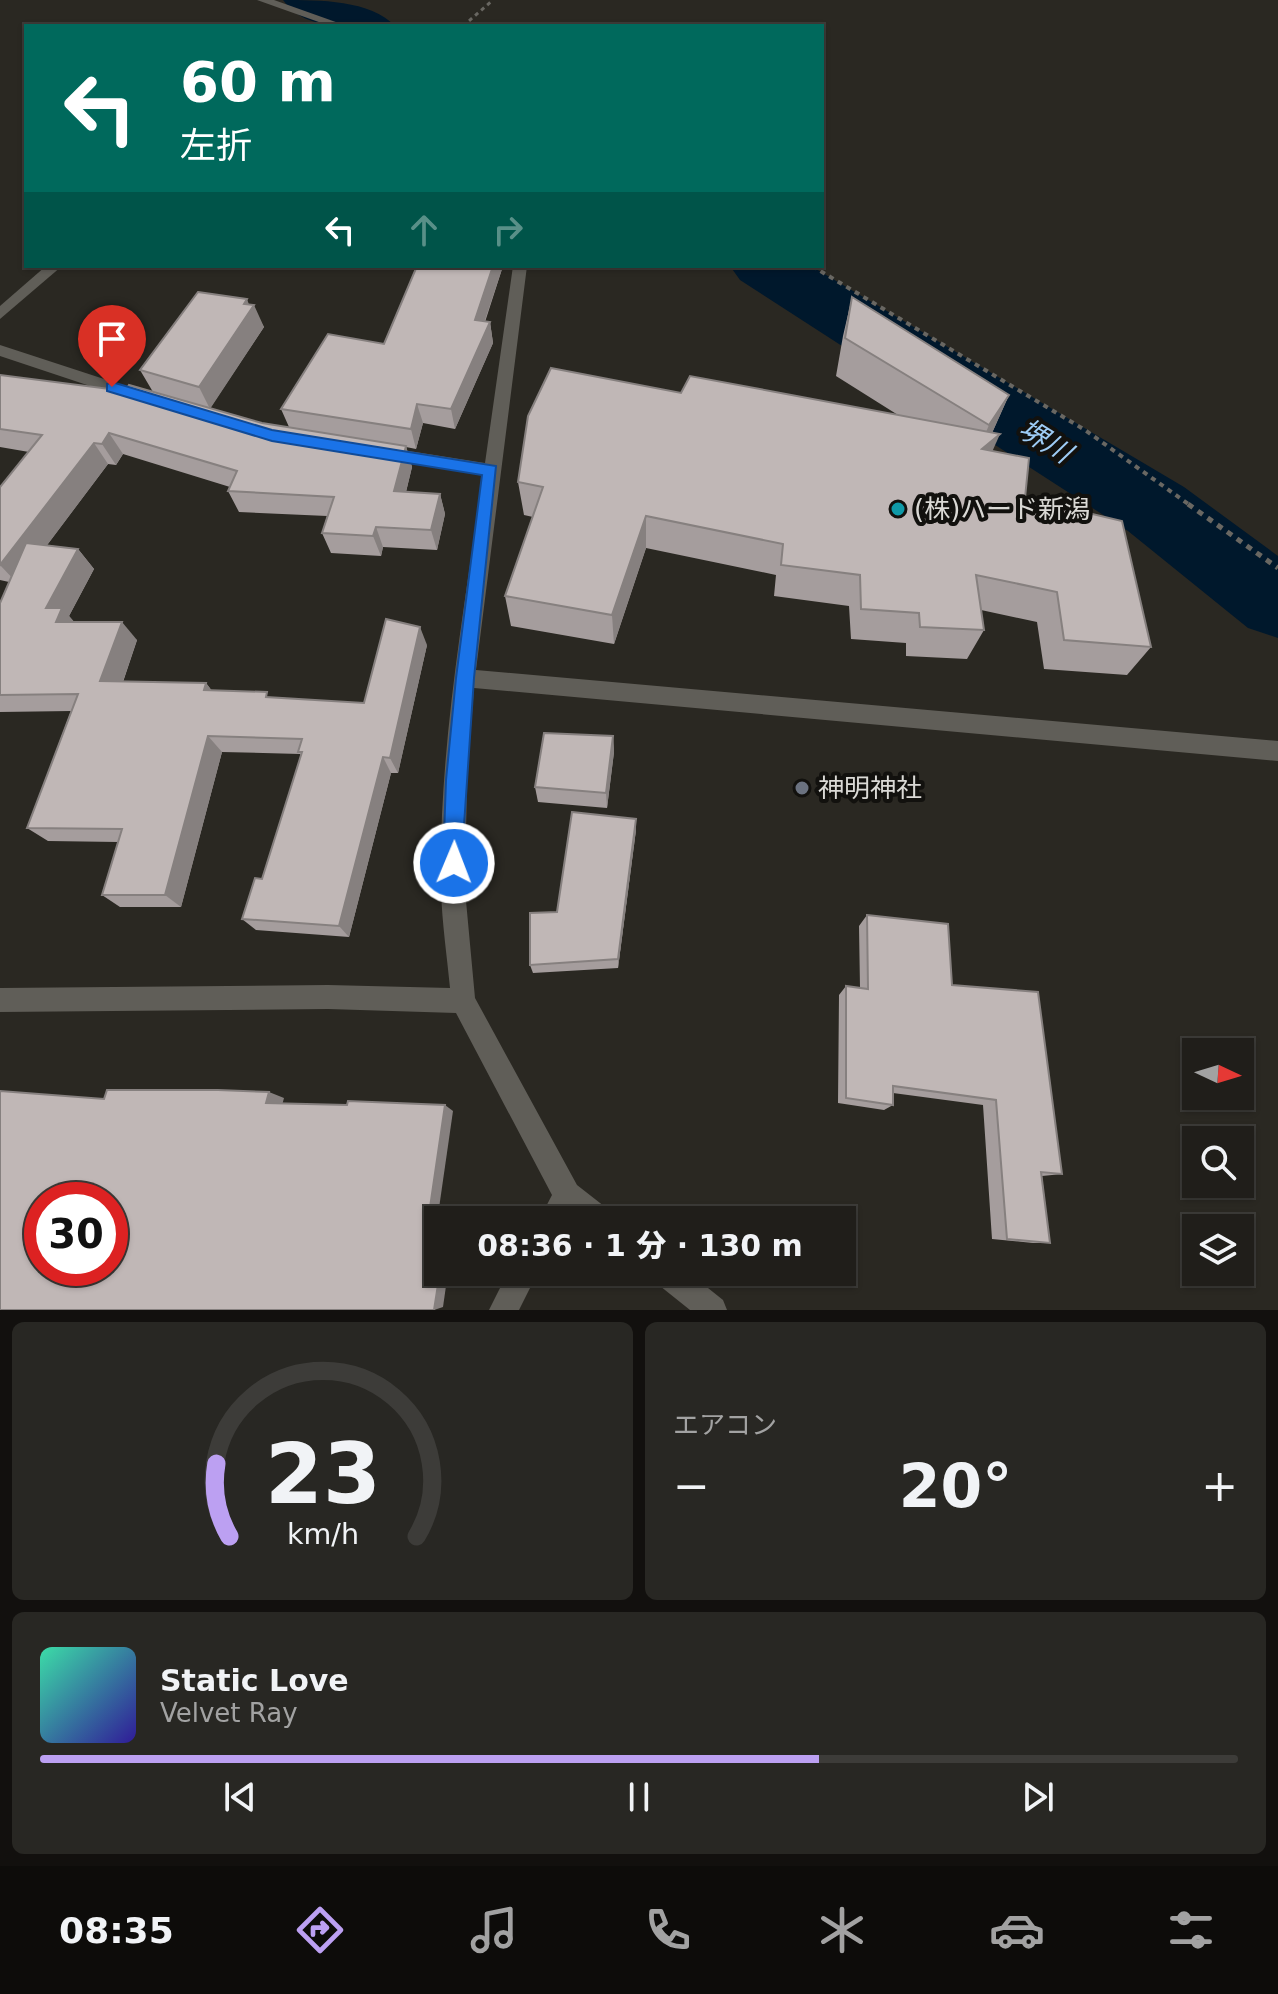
<!DOCTYPE html>
<html lang="ja">
<meta charset="utf-8">
<style>
:root{--surface:#201e1a;--page:#282723;--text:#f1f3f6;--muted:#a2a2a2;--line:#3d3c39;--accent:#bca0f2}
body{margin:0;font-family:"DejaVu Sans","Noto Sans JP",sans-serif;background:var(--page);color:var(--text);height:100vh;display:flex;flex-direction:column;font-size:30px;white-space:nowrap}
*{box-sizing:border-box;margin:0}
p{font-size:26px;color:var(--muted)}
.icon{flex:none;width:44px;height:44px;fill:none;stroke:currentColor;stroke-width:2;stroke-linecap:round;stroke-linejoin:round}
.map{position:relative;height:1310px;overflow:hidden}
.sheet{display:flex;flex-direction:column;gap:12px;padding:12px;background:#12100e;flex:1}
.sheet>*{flex:none}
.guide{position:absolute;left:24px;top:24px;width:800px;height:244px;border-radius:0px;box-shadow:0 2px 6px #0004,0 0 0 2px var(--line);background:#00695c;color:#fff;overflow:hidden}
.needle{width:52px;rotate:94deg}
.buttons{position:absolute;left:1182px;top:1038px;display:grid;gap:16px}
.buttons a{display:grid;place-items:center;width:72px;height:72px;border-radius:0px;background:var(--surface);box-shadow:0 2px 6px #0004,0 0 0 2px var(--line);font-size:40px}
.speed{position:absolute;left:24px;top:1182px;display:flex;gap:16px;font-size:40px;font-weight:700;text-align:center}
.speed>*{display:grid;place-content:center;width:104px;height:104px;border-radius:50%;background:var(--surface);box-shadow:0 2px 6px #0004,0 0 0 2px var(--line);line-height:1}
.speed .limit{border:12px solid #d22;background:#fff;color:#111}
.pin{position:absolute;display:grid;place-items:center;width:68px;height:68px;color:#fff;margin:-82px -34px;border-radius:50% 50% 50% 0;rotate:-45deg;box-shadow:0 0 8px #0007}
.pin .icon{rotate:45deg}
.me{position:absolute;width:88px;margin:-44px;rotate:1deg;stroke-linejoin:round;filter:drop-shadow(0 0 6px #0008)}
.turn{display:flex;align-items:center;gap:28px;height:168px;padding:0 24px;font-size:36px}
.turn .icon{width:104px;height:104px;stroke-width:2.5}
.turn b{display:block;font-size:56px;line-height:68px}
.lanes{display:flex;align-items:center;height:76px;padding:0 24px;background:#0003;justify-content:center;gap:40px;direction:ltr}
.lanes .off{opacity:.35}
.big{font-size:60px;font-weight:800;line-height:1.1}
.sheet .tile{flex:1;display:flex;flex-direction:column;justify-content:center;gap:12px;min-width:0;padding:0 28px;border-radius:12px;background:var(--page)}
.sheet .dial{align-items:center;gap:0}
.dial svg{height:208px;overflow:visible;fill:none;stroke:var(--line);stroke-width:7;stroke-linecap:round;text-anchor:middle}
.dial text{fill:var(--text);stroke:none}
.song{display:flex;align-items:center;gap:24px}
.cover{width:96px;height:96px;border-radius:12px;background:linear-gradient(135deg,hsl(160 70% 55%),hsl(250 70% 35%))}
.played{height:8px;border-radius:4px;background:linear-gradient(90deg,var(--accent) 65%,var(--line) 65%)}
.keys{display:flex;justify-content:space-around;direction:ltr}
.heat{display:flex;justify-content:space-between;align-items:center;font-size:44px;direction:ltr}
.sheet .tiles{flex:1;display:grid;gap:12px;grid-template-columns:1fr 1fr}
.tile:last-child{grid-column:span 2}
.trip{position:absolute;left:424px;top:1206px;width:432px;height:80px;border-radius:0px;background:var(--surface);box-shadow:0 2px 6px #0004,0 0 0 2px var(--line);font-weight:800;line-height:80px;text-align:center}
.tabs{display:flex;height:128px;justify-content:space-around;align-items:center;background:#0d0c0a;color:var(--muted)}
.tabs .icon{width:56px;height:56px}
.tabs .on{color:var(--accent)}
.tabs b{font-size:36px;color:var(--text)}
.map>svg:first-child{display:block}
.lines{fill:none;stroke-linecap:round;stroke-linejoin:round}
.river{fill:#00182c;fill-rule:evenodd}
.path-far2{stroke:#696762;stroke-width:3;stroke-dasharray:4 4;stroke-linecap:butt}
.path-far1{stroke:#696762;stroke-width:4;stroke-dasharray:5 5;stroke-linecap:butt}
.path{stroke:#696762;stroke-width:5;stroke-dasharray:6 6;stroke-linecap:butt}
.street{fill:#605e58;fill-rule:evenodd}
.wall{fill:#a59d9d}
.shaded-wall{fill:#86807f}
.building{fill:#c0b7b6;stroke:#86807f;stroke-width:2;fill-rule:evenodd}
.route{fill:#1a73e8;stroke:#114b97;stroke-width:2}
.culture-dot{fill:#0f9aa8;stroke:#12110e;stroke-width:3}
.worship-dot{fill:#6b7280;stroke:#12110e;stroke-width:3}
.labels{text-anchor:middle;dominant-baseline:central;stroke-width:8;stroke-linejoin:round;paint-order:stroke}
.poi-label{font-size:26px;fill:#dad9d5;stroke:#12110e;text-anchor:start}
.water-label{font-size:28px;font-style:italic;fill:#9eccf5;stroke:#12110e}
</style>
<div class="map">
<svg width="1278" height="1310" viewBox="0 0 1278 1310">
<rect width="100%" height="100%" fill="#2a2822"/>
<g class="lines">
<g class="river">
<path d="M283 0C319 0 371 0 395 26 358 26 307 34 283 0Z"/>
<polygon points="730,266 811,266 1184,487 1278,556 1278,638 1248,628 1128,531 740,280"/>
</g>
<polyline class="path-far2" points="463,26 493,0"/>
<polyline class="path-far1" points="812,266 1085,430 1191,506"/>
<polyline class="path" points="1188,504 1278,568"/>
<g class="street">
<polygon points="257,0 274,0 347,26 330,26"/>
<polygon points="46,266 62,266 0,319 0,306"/>
<path d="M513 266H527L476 670 1278 741V761L474 688 467 780 465 890 475 998 577 1185 609 1210 613 1220H577L571 1215 568 1220H539L552 1195 456 1013 328 1009 0 1012V988L328 985 450 988C447 956 442 923 441 890 438 752 464 612 483 475L384 459 375 453 384 447 485 463Z"/>
<polygon points="0,345 153,395 155,399 147,405 0,356"/>
<polygon points="508,1272 538,1272 519,1310 489,1310"/>
<polygon points="651,1272 688,1272 723,1300 727,1310 690,1310 655,1282"/>
</g>
</g>
<g class="wall">
<polygon points="503,266 485,322 490,322 493,343 455,429 423,423 416,449 406,447 412,467 406,492 440,494 445,514 437,550 383,547 381,556 331,553 322,533 327,516 239,512 228,491 230,487 123,454 116,465 108,464 47,545 78,549 94,569 69,616 74,622 137,640 123,682 206,683 212,691 271,697 364,703 427,645 398,773 391,773 349,937 256,930 242,919 262,879 301,756 300,754 222,752 181,907 120,907 102,895 118,842 48,841 27,828 71,711 0,712 0,603 9,582 0,580 0,487 29,452 0,447 0,375 125,391 153,392 140,370 249,305 264,327 210,408 262,423 289,427 281,409 384,344"/>
<polygon points="852,297 1009,395 992,433 992,451 1025,498 1151,647 1127,675 1044,669 1037,622 981,610 984,630 967,659 906,656 906,643 851,639 849,606 774,596 776,575 646,548 614,644 511,626 505,596 533,517 524,515 518,482 681,393 898,415 836,376 843,336"/>
<polygon points="613,736 614,752 607,808 538,802 535,787"/>
<polygon points="636,819 636,830 618,968 533,973 530,965 557,912"/>
<polygon points="867,915 952,985 1062,1174 1042,1176 1050,1243 1033,1243 992,1239 983,1105 893,1093 893,1105 884,1110 838,1103 839,995 846,986 860,988 859,926"/>
</g>
<g class="shaded-wall">
<polygon points="493,266 503,266 478,341 475,320"/>
<polygon points="247,299 251,310 254,305 264,327 210,409 199,387"/>
<polygon points="490,322 493,343 455,429 451,409"/>
<polygon points="1009,395 992,433 973,463 989,425"/>
<polygon points="417,404 423,423 416,449 411,429"/>
<polygon points="109,433 123,454 116,465 102,444"/>
<polygon points="1000,434 985,468 982,449"/>
<polygon points="94,443 108,464 18,584 0,565"/>
<polygon points="406,446 412,467 401,512 394,491"/>
<polygon points="440,494 445,514 437,550 431,530"/>
<polygon points="646,516 646,548 614,644 612,615"/>
<polygon points="376,527 383,547 381,556 373,536"/>
<polygon points="78,549 94,569 69,616 78,626 74,640 46,608"/>
<polygon points="122,622 137,640 117,699 100,681"/>
<polygon points="420,627 427,645 398,773 390,758"/>
<polygon points="206,683 219,700 204,690"/>
<polygon points="208,736 222,752 181,907 165,895"/>
<polygon points="613,736 614,752 607,808 606,793"/>
<polygon points="383,757 391,773 349,937 339,926"/>
<polygon points="636,819 636,830 618,968 618,959"/>
<polygon points="269,1092 284,1098 281,1109 266,1103"/>
<polygon points="445,1105 453,1111 437,1222 428,1221"/>
<polygon points="440,1272 448,1272 443,1307 434,1310"/>
</g>
<g class="building">
<polygon points="417,266 493,266 475,320 490,322 451,409 417,404 411,429 281,409 328,334 384,344"/>
<polygon points="198,292 247,299 244,304 254,305 199,387 140,370"/>
<polygon points="852,297 1009,395 989,425 845,338"/>
<polygon points="551,368 681,393 690,376 1000,434 982,449 1029,458 1025,498 1122,521 1151,647 1064,640 1057,592 976,575 984,630 920,627 919,613 861,609 860,575 781,565 783,544 646,516 612,615 505,596 543,487 518,482 528,416"/>
<polygon points="0,375 125,391 129,385 262,423 406,446 394,491 440,494 431,530 376,527 373,536 322,533 334,497 228,491 237,471 109,433 102,444 94,443 0,565 0,487 42,435 0,429"/>
<polygon points="26,543 78,549 46,608 62,608 56,622 122,622 100,681 206,683 204,690 267,692 266,697 364,703 386,619 420,627 390,758 383,757 339,926 242,919 255,878 262,879 302,752 298,752 302,739 208,736 165,895 102,895 122,829 27,828 78,694 0,695 0,603"/>
<polygon points="544,733 613,736 606,793 535,787"/>
<polygon points="572,812 636,819 618,959 530,965 530,913 557,912"/>
<polygon points="867,915 948,924 952,985 1038,992 1062,1174 1041,1172 1050,1243 1007,1239 996,1100 893,1086 893,1105 846,1098 846,986 868,989"/>
<path d="M107 1090H218L269 1092 266 1103 347 1105 348 1101 445 1105 428 1221 438 1222V1272H440L434 1310H0V1091L104 1099ZM42 1200H110V1268H42Z"/>
</g>
<polygon class="route" points="112,382 272,430 496,466 474,678 461,870 454,873 446,870 443,863 446,780 456,678 482,475 272,441 107,391 107,384"/>
<circle class="culture-dot" cx="898" cy="509" r="8"/>
<circle class="worship-dot" cx="802" cy="788" r="8"/>
<g class="labels">
<g class="poi-label">
<text x="914" y="509">(株)ハード新潟</text>
<text x="818" y="788">神明神社</text>
</g>
<g class="water-label">
<text transform="translate(1045 441) rotate(32)">堺川</text>
</g>
</g>
</svg>
<div class="buttons">
<a><svg class="needle" viewBox="-14 -14 28 28"><path d="M0-13l5 13h-10z" fill="#e53935"/><path d="M0 13l5-13h-10z" fill="#a2a2a2"/></svg></a>
<a><svg class="icon" aria-label="search" viewBox="0 0 24 24"><circle cx="10" cy="10" r="6"/><path d="M15 15l6 6"/></svg></a>
<a><svg class="icon" aria-label="layers" viewBox="0 0 24 24"><path d="M12 4l9 5-9 5-9-5zM3 14l9 5 9-5"/></svg></a>
</div>
<div class="speed"><div class="limit">30</div></div>
<div class="pin" style="left:112px;top:387px;background:#d93025"><svg class="icon" aria-label="arrive" viewBox="0 0 24 24"><path d="M6 21V4h12l-3 4 3 4H6"/></svg></div>
<svg class="me" style="left:454px;top:863px" viewBox="-20 -20 40 40"><circle r="17" fill="#1a73e8" stroke="#fff" stroke-width="3"/><path d="M0-11L8 9 0 5-8 9z" fill="#fff"/></svg>
<div class="trip">08:36 · 1 分 · 130 m</div>
<div class="guide">
<div class="turn"><svg class="icon" aria-label="left" viewBox="0 0 24 24"><path d="M17 20v-9H6M10 6l-5 5 5 5"/></svg><div><b>60 m</b>左折</div></div>
<div class="lanes"><svg class="icon" aria-label="left" viewBox="0 0 24 24"><path d="M17 20v-9H6M10 6l-5 5 5 5"/></svg><svg class="icon off" aria-label="ahead" viewBox="0 0 24 24"><path d="M12 20V5M6 11l6-6 6 6"/></svg><svg class="icon off" aria-label="right" viewBox="0 0 24 24"><path d="M7 20v-9h11M14 6l5 5-5 5"/></svg></div>
</div>
</div>
<section class="sheet">
<div class="tiles">
<div class="tile dial"><svg viewBox="0 0 100 80">
<path d="M14 69A42 42 0 1 1 86 69"/>
<path d="M14 69A42 42 0 0 1 9 41" stroke="#bca0f2"/>
<text x="50" y="56" font-size="32" font-weight="700">23</text>
<text x="50" y="72" font-size="11">km/h</text>
</svg></div>
<div class="tile"><p>エアコン</p>
<div class="heat"><a>−</a><b class="big">20°</b><a>+</a></div>
</div>
<div class="tile">
<div class="song"><i class="cover"></i><div><b>Static Love</b><p>Velvet Ray</p></div></div>
<div class="played"></div>
<div class="keys"><svg class="icon" aria-label="previous" viewBox="0 0 24 24"><path d="M18 5L8 12l10 7zM5 5v14"/></svg><svg class="icon" aria-label="pause" viewBox="0 0 24 24"><path d="M8 5v14M16 5v14"/></svg><svg class="icon" aria-label="next" viewBox="0 0 24 24"><path d="M6 5l10 7-10 7zM19 5v14"/></svg></div>
</div>
</div>
</section>
<nav class="tabs">
<b>08:35</b>
<svg class="icon on" aria-label="directions" viewBox="0 0 24 24"><path d="M12 3l9 9-9 9-9-9zM9 14v-3h6M13 9l2 2-2 2"/></svg>
<svg class="icon" aria-label="music" viewBox="0 0 24 24"><path d="M9 18V5l10-2v13"/><circle cx="6" cy="18" r="3"/><circle cx="16" cy="16" r="3"/></svg>
<svg class="icon" aria-label="phone" viewBox="0 0 24 24"><path d="M5 4h4l2 5-3 2q2 4 5 5l2-3 5 2v4C11 20 4 13 5 4z"/></svg>
<svg class="icon" aria-label="climate" viewBox="0 0 24 24"><path d="M12 3v18M4 7l16 10M4 17L20 7"/></svg>
<svg class="icon" aria-label="car" viewBox="0 0 24 24"><path d="M5 17H2v-5l4-1 3-4h7l3 4 3 1v5h-3M9 17h6M6 11h13"/><circle cx="7" cy="17" r="2"/><circle cx="17" cy="17" r="2"/></svg>
<svg class="icon" aria-label="filters" viewBox="0 0 24 24"><path d="M4 7h16M4 17h16"/><circle cx="9" cy="7" r="2"/><circle cx="15" cy="17" r="2"/></svg>
</nav>
